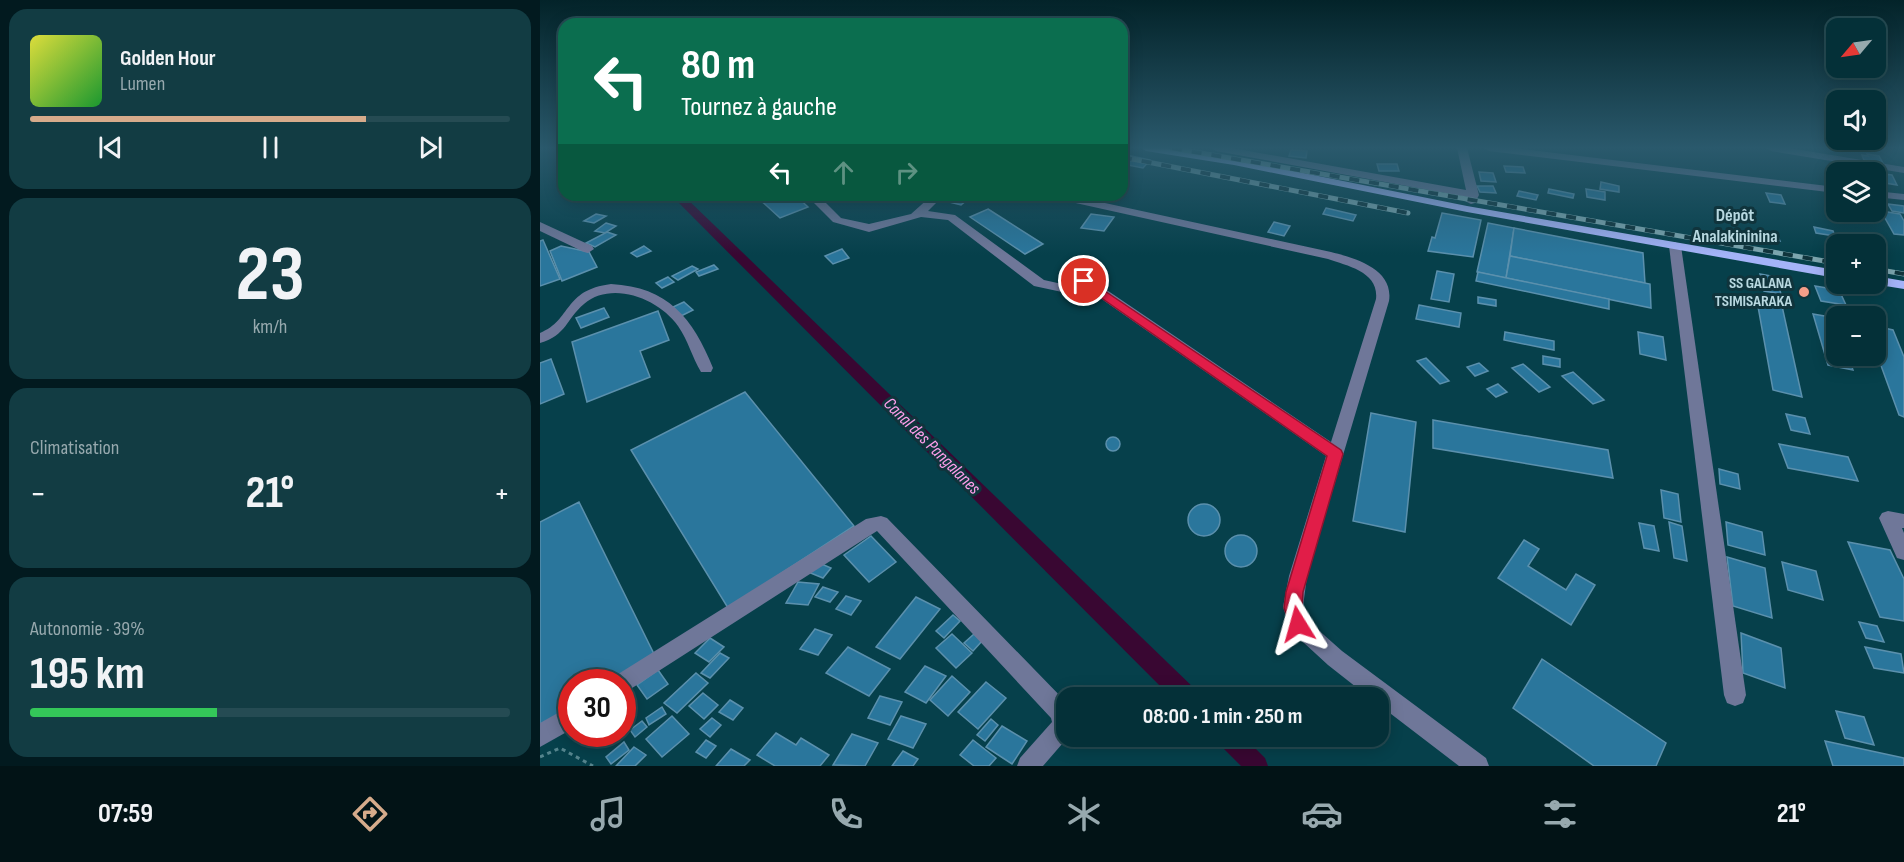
<!DOCTYPE html>
<html lang="fr">
<meta charset="utf-8">
<style>
:root{--surface:#043038;--page:#123c43;--text:#f1f3f6;--muted:#97a9ae;--line:#254b53;--accent:#d6ab8b}
body{margin:0;font-family:"Sofia Sans Condensed",sans-serif;background:var(--page);color:var(--text);height:100vh;display:flex;flex-direction:column;font-size:22px;white-space:nowrap}
*{box-sizing:border-box;margin:0}
p{font-size:20px;color:var(--muted)}
.icon{flex:none;width:33px;height:33px;fill:none;stroke:currentColor;stroke-width:2;stroke-linecap:round;stroke-linejoin:round}
.map{position:relative;flex:1;overflow:hidden}
.drawer{display:flex;flex-direction:column;gap:9px;padding:9px;background:#021a1f;width:540px}
.drawer>*{flex:none}
.top-card{position:absolute;left:18px;top:18px;width:570px;height:183px;border-radius:18px;box-shadow:0 3px 15px #0003,0 0 0 2px var(--line);background:#0b6e4f;color:#fff;overflow:hidden}
.needle{width:39px;rotate:241deg}
.buttons{position:absolute;left:1286px;top:18px;display:grid;gap:12px}
.buttons a{display:grid;place-items:center;width:60px;height:60px;border-radius:12px;background:var(--surface);box-shadow:0 3px 15px #0003,0 0 0 2px var(--line);font-size:30px}
.speed{position:absolute;left:18px;top:669px;display:flex;gap:12px;font-size:30px;font-weight:700;text-align:center}
.speed>*{display:grid;place-content:center;width:78px;height:78px;border-radius:50%;background:var(--surface);box-shadow:0 3px 15px #0003,0 0 0 2px var(--line);line-height:1}
.speed .limit{border:9px solid #d22;background:#fff;color:#111}
.pin{position:absolute;display:grid;place-items:center;width:51px;height:51px;color:#fff;margin:-26px;border:3px solid #fff;border-radius:50%;box-shadow:0 2px 6px #0007}
.me{position:absolute;width:66px;margin:-33px;rotate:352deg;stroke-linejoin:round;filter:drop-shadow(0 0 4px #0008)}
.turn{display:flex;align-items:center;gap:21px;height:126px;padding:0 24px;font-size:27px}
.turn .icon{width:78px;height:78px;stroke-width:2.5}
.turn b{display:block;font-size:42px;line-height:51px}
.lanes{display:flex;align-items:center;height:57px;padding:0 24px;background:#0003;justify-content:center;gap:30px;direction:ltr}
.lanes .off{opacity:.35}
.big{font-size:45px;font-weight:700;line-height:1.1}
.drawer .card{flex:1;display:flex;flex-direction:column;justify-content:center;gap:9px;min-width:0;padding:0 21px;border-radius:18px;background:var(--page)}
.drawer .dial{align-items:center;gap:0}
.dial b{font-size:78px;line-height:1}
.song{display:flex;align-items:center;gap:18px}
.cover{width:72px;height:72px;border-radius:9px;background:linear-gradient(135deg,hsl(60 70% 55%),hsl(130 70% 35%))}
.played{height:6px;border-radius:3px;background:linear-gradient(90deg,var(--accent) 70%,var(--line) 70%)}
.keys{display:flex;justify-content:space-around;direction:ltr}
.heat{display:flex;justify-content:space-between;align-items:center;font-size:33px;direction:ltr}
.charge{height:9px;border-radius:4px;background:linear-gradient(90deg,#34c759 39%,var(--line) 0)}
.trip{position:absolute;left:516px;top:687px;width:333px;height:60px;border-radius:18px;background:var(--surface);box-shadow:0 3px 15px #0003,0 0 0 2px var(--line);font-weight:700;line-height:60px;text-align:center}
.tab-bar{display:flex;height:96px;justify-content:space-around;align-items:center;background:#021316;color:var(--muted)}
.tab-bar .icon{width:42px;height:42px}
.tab-bar .on{color:var(--accent)}
.tab-bar b{font-size:27px;color:var(--text)}
main{display:flex;flex:1;min-height:0}
.map>svg:first-child{display:block}
.lines{fill:none;stroke-linecap:round;stroke-linejoin:round}
.canal{fill:#390732;fill-rule:evenodd}
.building{fill:#2a769c;stroke:#5b90ad;stroke-width:1.5}
.path{stroke:#55848d;stroke-width:3;stroke-dasharray:4 4;stroke-linecap:butt}
.minor{fill:#6f7799;fill-rule:evenodd}
.major{fill:#a4b3f8;fill-rule:evenodd}
.rail-casing{stroke:#7da6af;stroke-width:5}
.rail{stroke:#10343c;stroke-width:4;stroke-dasharray:10;stroke-linecap:butt}
.route{fill:#e11d48;stroke:#92132f;stroke-width:1.5}
.poi-dot{fill:#f49e89;stroke:#10343c;stroke-width:2}
.labels{text-anchor:middle;dominant-baseline:central;stroke-width:6;stroke-linejoin:round;paint-order:stroke}
.poi-label{font-size:16px;font-weight:bold;fill:#b8d8e0;stroke:#10343c;text-anchor:end}
.far-district-label{font-size:18px;font-weight:bold;fill:#b8d8e0;stroke:#10343c}
.water-label{font-size:18px;font-style:italic;fill:#fd9eea;stroke:#10343c}
</style>
<main>
<section class="drawer">
<div class="card">
<div class="song"><i class="cover"></i><div><b>Golden Hour</b><p>Lumen</p></div></div>
<div class="played"></div>
<div class="keys"><svg class="icon" aria-label="previous" viewBox="0 0 24 24"><path d="M18 5L8 12l10 7zM5 5v14"/></svg><svg class="icon" aria-label="pause" viewBox="0 0 24 24"><path d="M8 5v14M16 5v14"/></svg><svg class="icon" aria-label="next" viewBox="0 0 24 24"><path d="M6 5l10 7-10 7zM19 5v14"/></svg></div>
</div>
<div class="card dial"><b>23</b><p>km/h</p></div>
<div class="card"><p>Climatisation</p>
<div class="heat"><a>−</a><b class="big">21°</b><a>+</a></div>
</div>
<div class="card"><p>Autonomie · 39%</p><b class="big">195 km</b><div class="charge"></div></div>
</section>
<div class="map">
<svg width="1364" height="766" viewBox="0 0 1364 766">
<rect width="100%" height="100%" fill="#06404b"/>
<g class="lines">
<g class="canal">
<polygon points="131,195 143,195 656,690 658,698 632,698"/>
<polygon points="676,736 703,736 725,758 728,766 701,766 679,744"/>
</g>
</g>
<g class="building">
<polygon points="751,150 767,151 766,158 749,156"/>
<polygon points="582,154 610,160 603,168 582,164"/>
<polygon points="1327,154 1339,156 1344,165 1324,160 1322,155 1328,156"/>
<polygon points="837,164 857,164 859,171 839,171"/>
<polygon points="964,166 983,167 985,173 966,172"/>
<polygon points="939,172 953,173 956,182 941,181"/>
<polygon points="1335,173 1352,175 1357,185 1339,182"/>
<polygon points="1061,182 1079,186 1079,192 1060,189"/>
<polygon points="937,186 953,186 956,193 940,192"/>
<polygon points="1009,189 1034,194 1033,198 1008,193"/>
<polygon points="1046,189 1065,192 1065,200 1047,197"/>
<polygon points="979,191 998,195 996,200 977,196"/>
<polygon points="1226,193 1241,195 1245,204 1230,202"/>
<polygon points="222,195 255,195 268,207 240,218 217,197"/>
<polygon points="381,195 433,195 421,205"/>
<polygon points="1348,204 1364,206 1364,213 1352,211"/>
<polygon points="786,208 816,215 813,221 783,214"/>
<polygon points="448,209 503,244 485,254 430,217"/>
<polygon points="1341,211 1360,214 1364,221 1364,235 1354,234"/>
<polygon points="902,213 941,220 933,257 888,251 892,237 895,238"/>
<polygon points="56,214 66,216 54,223 44,221"/>
<polygon points="551,214 574,217 564,231 541,228"/>
<polygon points="734,222 750,226 744,236 728,232"/>
<polygon points="66,223 76,226 65,233 55,231"/>
<polygon points="948,223 974,228 966,278 937,272"/>
<polygon points="1274,227 1293,231 1295,236 1276,233"/>
<polygon points="974,228 1103,253 1105,283 970,256"/>
<polygon points="67,232 76,235 55,247 46,243"/>
<polygon points="1222,232 1237,234 1240,241 1225,239"/>
<polygon points="1294,234 1315,238 1318,244 1298,244"/>
<polygon points="3,240 20,279 0,286 0,241"/>
<polygon points="21,246 49,252 57,267 22,281 10,251"/>
<polygon points="104,246 111,251 97,257 91,253"/>
<polygon points="302,249 309,258 293,264 285,256"/>
<polygon points="970,256 1110,284 1111,308 966,278"/>
<polygon points="174,265 178,269 159,276 156,272"/>
<polygon points="152,266 158,269 138,280 132,276"/>
<polygon points="897,271 914,274 909,302 891,299"/>
<polygon points="938,272 1069,299 1069,309 936,281"/>
<polygon points="1220,274 1236,277 1241,294 1224,291"/>
<polygon points="128,277 134,282 122,288 116,283"/>
<polygon points="1275,286 1299,290 1306,305 1281,301"/>
<polygon points="938,297 956,300 956,306 938,303"/>
<polygon points="1217,301 1242,306 1262,397 1233,390"/>
<polygon points="144,302 153,310 141,316 133,307"/>
<polygon points="879,305 921,313 919,327 876,319"/>
<polygon points="64,308 69,317 41,328 36,318"/>
<polygon points="118,311 129,340 100,351 110,377 47,402 32,342"/>
<polygon points="1273,314 1296,318 1296,356 1308,356 1313,370 1288,365"/>
<polygon points="1335,326 1353,330 1364,357 1364,417 1359,415 1335,349"/>
<polygon points="965,332 1014,341 1014,350 964,340"/>
<polygon points="1098,332 1123,337 1126,360 1100,354"/>
<polygon points="1003,356 1020,359 1020,367 1003,364"/>
<polygon points="886,358 909,381 900,384 877,361"/>
<polygon points="11,359 24,394 0,404 0,363"/>
<polygon points="939,363 948,371 935,376 927,367"/>
<polygon points="983,364 1010,387 999,392 972,368"/>
<polygon points="1033,372 1064,400 1053,404 1022,376"/>
<polygon points="958,384 967,392 956,397 947,389"/>
<polygon points="205,392 314,526 188,608 91,450"/>
<polygon points="831,413 876,422 865,532 813,521"/>
<polygon points="1246,414 1265,418 1270,434 1251,430"/>
<polygon points="893,420 1068,450 1073,478 893,448"/>
<circle cx="573" cy="444" r="7"/>
<polygon points="1239,444 1308,457 1318,481 1248,468"/>
<polygon points="1179,469 1198,474 1200,489 1180,484"/>
<polygon points="1121,490 1138,494 1141,522 1124,518"/>
<polygon points="39,502 115,656 73,682 32,682 32,709 0,729 0,522"/>
<circle cx="664" cy="520" r="16"/>
<polygon points="1129,522 1142,526 1147,561 1134,558"/>
<polygon points="1186,522 1222,532 1225,555 1188,545"/>
<polygon points="1099,523 1114,526 1119,551 1104,548"/>
<circle cx="701" cy="551" r="16"/>
<polygon points="331,536 356,562 329,582 304,555"/>
<polygon points="984,540 999,549 988,566 1026,590 1036,574 1055,585 1031,625 958,578"/>
<polygon points="1308,542 1350,550 1364,579 1364,621 1340,617"/>
<polygon points="1187,557 1225,568 1232,618 1193,606"/>
<polygon points="277,562 291,568 283,578 268,572"/>
<polygon points="1242,562 1276,571 1283,600 1248,590"/>
<polygon points="258,582 279,584 268,605 246,603"/>
<polygon points="283,587 298,592 290,602 275,597"/>
<polygon points="306,596 321,601 311,615 296,609"/>
<polygon points="376,597 400,609 360,659 336,647"/>
<polygon points="413,615 420,621 404,638 396,631"/>
<polygon points="1319,622 1337,626 1344,642 1326,638"/>
<polygon points="275,629 292,635 278,655 260,649"/>
<polygon points="1201,633 1241,648 1245,688 1203,673"/>
<polygon points="412,634 432,653 416,668 396,648"/>
<polygon points="434,634 442,641 433,651 424,643"/>
<polygon points="170,638 184,647 169,662 155,653"/>
<polygon points="308,647 350,669 329,696 286,673"/>
<polygon points="1325,647 1361,654 1364,673 1334,668"/>
<polygon points="180,653 189,658 170,678 161,673"/>
<polygon points="1002,659 1126,743 1116,766 1054,766 973,708"/>
<polygon points="385,666 406,676 386,703 365,692"/>
<polygon points="118,670 128,684 107,699 97,685"/>
<polygon points="156,673 168,683 137,713 124,703"/>
<polygon points="412,676 430,692 408,716 390,700"/>
<polygon points="446,682 466,698 438,729 418,712"/>
<polygon points="163,693 178,705 164,719 149,706"/>
<polygon points="340,696 362,702 350,725 328,718"/>
<polygon points="190,700 203,708 193,720 179,712"/>
<polygon points="122,707 126,714 109,725 106,718"/>
<polygon points="1296,711 1324,717 1334,745 1305,738"/>
<polygon points="132,716 149,734 122,757 106,739"/>
<polygon points="361,716 386,724 373,748 348,739"/>
<polygon points="172,718 181,725 170,737 160,729"/>
<polygon points="451,719 458,725 445,741 437,735"/>
<polygon points="102,721 107,727 95,737 90,730"/>
<polygon points="462,726 487,741 472,764 446,747"/>
<polygon points="236,733 256,745 261,738 289,755 280,766 235,766 217,755"/>
<polygon points="312,734 338,743 325,766 293,765"/>
<polygon points="166,740 176,746 166,758 156,752"/>
<polygon points="433,740 456,758 449,766 434,766 420,755"/>
<polygon points="1285,741 1364,758 1364,766 1293,766"/>
<polygon points="84,742 89,750 71,764 66,757"/>
<polygon points="94,747 106,755 95,766 76,766"/>
<polygon points="191,749 210,760 204,766 176,766"/>
<polygon points="363,751 378,759 373,766 352,766"/>
</g>
<g class="lines">
<polyline class="path" points="0,757 20,748 53,766"/>
<g class="minor">
<polygon points="671,148 692,148 926,190 917,148 927,148 939,195 935,203 931,204 925,201 927,197 676,151"/>
<polygon points="944,148 973,148 1296,187 1296,193 949,151"/>
<polygon points="1226,148 1249,148 1364,167 1364,173 1231,151"/>
<polygon points="1335,191 1364,194 1364,200 1335,197"/>
<path d="M266 195H278L301 218 329 224 371 214 390 197H398V201L388 211 415 215 504 280 522 284 544 277 549 278 791 442 836 299C839 272 808 266 788 259L513 198 507 195H528L791 252C815 258 854 269 849 301L767 576 763 607 766 619 802 651 946 758 949 766H919L838 704V698H830L788 665 751 631 743 607 749 576 786 456 543 286 522 292 494 286 408 220 381 217 329 232 293 222Z"/>
<polygon points="0,222 52,246 54,249 48,253 44,252 0,231"/>
<polygon points="1135,242 1141,246 1206,695 1203,703 1195,706 1187,703 1184,695 1129,246"/>
<path d="M71 284C128 287 153 318 173 368L171 372H161C152 357 148 340 138 326 119 299 72 280 44 304 26 319 27 335 0 343V333C32 320 23 290 71 284Z"/>
<polygon points="1348,511 1364,514 1364,528 1362,528 1364,533 1364,560 1357,558 1339,518 1342,513"/>
<polygon points="341,516 347,518 526,702 526,736 529,736 503,766 477,766 480,758 512,722 511,718 337,531 89,690 82,693 82,682 72,682 75,676 326,519"/>
<polygon points="32,705 32,729 0,747 0,723"/>
</g>
<g class="major">
<polygon points="601,148 624,148 694,159 927,206 1296,270 1296,278 927,212 694,165 606,151"/>
<polygon points="1335,276 1364,281 1364,289 1333,284"/>
</g>
<defs>
<g id="rail">
<polyline points="632,148 1296,263"/>
<polyline points="582,157 868,213"/>
<polyline points="1335,269 1364,274"/>
</g>
</defs>
<use href="#rail" class="rail-casing"/>
<use href="#rail" class="rail"/>
</g>
<linearGradient id="sky" x2="0" y2="1"><stop stop-color="#032329"/><stop offset="0.58" stop-color="#2a596c"/><stop offset="1" stop-color="#2a596c" stop-opacity="0"/></linearGradient>
<rect width="1364" height="255" fill="url(#sky)"/>
<polygon class="route" points="544,277 801,450 803,454 763,592 762,608 767,624 765,630 758,633 752,630 744,608 746,592 787,456 540,283 538,281"/>
<circle class="poi-dot" cx="1264" cy="292" r="6"/>
<g class="labels">
<g class="poi-label">
<text x="1252" y="283">SS GALANA<tspan x="1252" dy="18">TSIMISARAKA</tspan></text>
</g>
<g class="far-district-label">
<text x="1195" y="215">Dépôt<tspan x="1195" dy="21">Analakininina</tspan></text>
</g>
<g class="water-label">
<text transform="translate(392 446) rotate(45)">Canal des Pangalanes</text>
</g>
</g>
</svg>
<div class="buttons">
<a><svg class="needle" viewBox="-14 -14 28 28"><path d="M0-13l5 13h-10z" fill="#e53935"/><path d="M0 13l5-13h-10z" fill="#97a9ae"/></svg></a>
<a><svg class="icon" aria-label="sound" viewBox="0 0 24 24"><path d="M4 9h4l5-4v14l-5-4H4zM17 9q2 3 0 6"/></svg></a>
<a><svg class="icon" aria-label="layers" viewBox="0 0 24 24"><path d="M12 4l9 5-9 5-9-5zM3 14l9 5 9-5"/></svg></a>
<a>+</a>
<a>−</a>
</div>
<div class="speed"><div class="limit">30</div></div>
<div class="pin" style="left:544px;top:281px;background:#d93025"><svg class="icon" aria-label="arrive" viewBox="0 0 24 24"><path d="M6 21V4h12l-3 4 3 4H6"/></svg></div>
<svg class="me" style="left:758px;top:624px" viewBox="-20 -20 40 40"><path d="M0-17L14 15 0 8-14 15z" fill="#e11d48" stroke="#fff" stroke-width="4"/></svg>
<div class="trip">08:00 · 1 min · 250 m</div>
<div class="top-card">
<div class="turn"><svg class="icon" aria-label="left" viewBox="0 0 24 24"><path d="M17 20v-9H6M10 6l-5 5 5 5"/></svg><div><b>80 m</b>Tournez à gauche</div></div>
<div class="lanes"><svg class="icon" aria-label="left" viewBox="0 0 24 24"><path d="M17 20v-9H6M10 6l-5 5 5 5"/></svg><svg class="icon off" aria-label="ahead" viewBox="0 0 24 24"><path d="M12 20V5M6 11l6-6 6 6"/></svg><svg class="icon off" aria-label="right" viewBox="0 0 24 24"><path d="M7 20v-9h11M14 6l5 5-5 5"/></svg></div>
</div>
</div>
</main>
<nav class="tab-bar">
<b>07:59</b>
<svg class="icon on" aria-label="directions" viewBox="0 0 24 24"><path d="M12 3l9 9-9 9-9-9zM9 14v-3h6M13 9l2 2-2 2"/></svg>
<svg class="icon" aria-label="music" viewBox="0 0 24 24"><path d="M9 18V5l10-2v13"/><circle cx="6" cy="18" r="3"/><circle cx="16" cy="16" r="3"/></svg>
<svg class="icon" aria-label="phone" viewBox="0 0 24 24"><path d="M5 4h4l2 5-3 2q2 4 5 5l2-3 5 2v4C11 20 4 13 5 4z"/></svg>
<svg class="icon" aria-label="climate" viewBox="0 0 24 24"><path d="M12 3v18M4 7l16 10M4 17L20 7"/></svg>
<svg class="icon" aria-label="car" viewBox="0 0 24 24"><path d="M5 17H2v-5l4-1 3-4h7l3 4 3 1v5h-3M9 17h6M6 11h13"/><circle cx="7" cy="17" r="2"/><circle cx="17" cy="17" r="2"/></svg>
<svg class="icon" aria-label="filters" viewBox="0 0 24 24"><path d="M4 7h16M4 17h16"/><circle cx="9" cy="7" r="2"/><circle cx="15" cy="17" r="2"/></svg>
<b>21°</b>
</nav>
